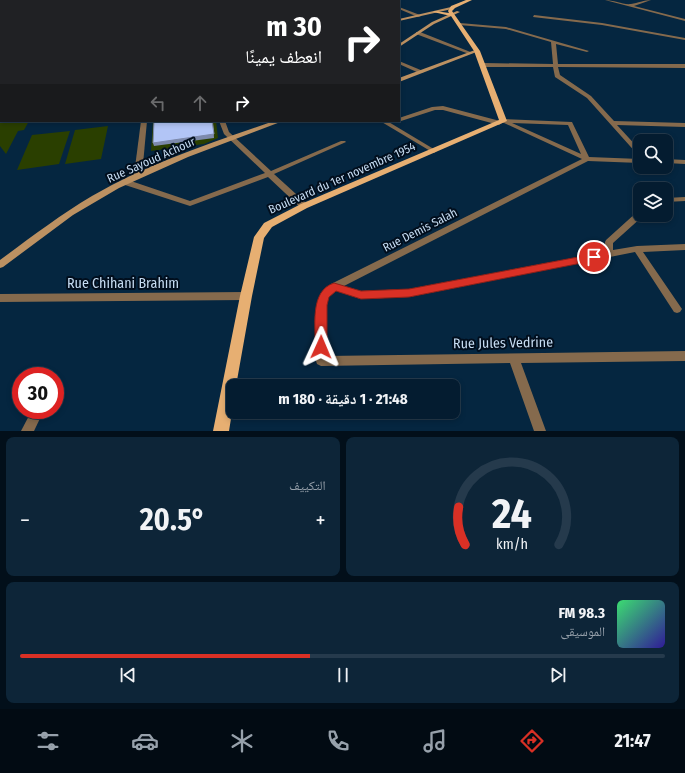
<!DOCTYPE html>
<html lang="ar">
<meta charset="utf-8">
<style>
:root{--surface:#041c30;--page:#0d2538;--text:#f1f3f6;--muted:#97a1ab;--line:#253a4c;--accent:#d93025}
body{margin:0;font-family:"Fira Sans Condensed","Noto Naskh Arabic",sans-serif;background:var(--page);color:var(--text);direction:rtl;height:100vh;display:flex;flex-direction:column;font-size:15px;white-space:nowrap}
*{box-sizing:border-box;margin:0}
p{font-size:13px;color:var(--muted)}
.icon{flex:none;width:22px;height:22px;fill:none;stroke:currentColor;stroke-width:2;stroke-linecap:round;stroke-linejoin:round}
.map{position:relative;height:431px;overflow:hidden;direction:ltr}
.side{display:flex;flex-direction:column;gap:6px;padding:6px;background:#020f1a;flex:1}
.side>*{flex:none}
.guide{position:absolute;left:0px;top:0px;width:400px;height:122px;box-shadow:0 2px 6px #0003,0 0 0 1px var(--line);direction:rtl;background:#202124;color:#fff;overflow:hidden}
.buttons{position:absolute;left:633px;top:134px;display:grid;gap:8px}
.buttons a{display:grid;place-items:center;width:40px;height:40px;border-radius:8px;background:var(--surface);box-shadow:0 2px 6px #0003,0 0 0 1px var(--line);font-size:20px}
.speed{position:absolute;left:12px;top:367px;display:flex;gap:8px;font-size:20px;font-weight:700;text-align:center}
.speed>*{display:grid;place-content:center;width:52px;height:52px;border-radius:50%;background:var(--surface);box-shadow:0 2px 6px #0003,0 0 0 1px var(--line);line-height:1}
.speed .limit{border:6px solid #d22;background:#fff;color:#111}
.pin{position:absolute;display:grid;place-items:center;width:34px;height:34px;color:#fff;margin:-17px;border:2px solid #fff;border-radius:50%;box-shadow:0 1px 4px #0007}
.me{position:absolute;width:44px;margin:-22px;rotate:1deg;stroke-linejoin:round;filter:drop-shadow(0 0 3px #0008)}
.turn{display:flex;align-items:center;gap:14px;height:84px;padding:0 12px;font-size:18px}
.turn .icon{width:52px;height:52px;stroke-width:2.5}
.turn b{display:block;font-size:28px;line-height:34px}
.lanes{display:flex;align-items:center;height:38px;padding:0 12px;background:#0003;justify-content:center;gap:20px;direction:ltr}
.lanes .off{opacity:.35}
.big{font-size:30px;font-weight:700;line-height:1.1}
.side .tile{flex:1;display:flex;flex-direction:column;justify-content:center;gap:6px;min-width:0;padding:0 14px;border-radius:8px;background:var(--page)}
.side .dial{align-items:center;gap:0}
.dial svg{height:104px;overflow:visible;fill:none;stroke:var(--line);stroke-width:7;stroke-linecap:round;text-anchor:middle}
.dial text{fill:var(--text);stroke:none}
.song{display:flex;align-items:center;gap:12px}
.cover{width:48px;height:48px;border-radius:6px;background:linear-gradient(135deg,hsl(140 70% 55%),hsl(250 70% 35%))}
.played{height:4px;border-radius:2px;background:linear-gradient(90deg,var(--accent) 45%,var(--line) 45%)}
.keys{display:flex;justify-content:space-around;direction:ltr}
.heat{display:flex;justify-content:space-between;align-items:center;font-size:22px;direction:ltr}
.side .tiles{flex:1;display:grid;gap:6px;grid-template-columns:1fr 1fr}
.tile:last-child{grid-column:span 2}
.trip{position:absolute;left:226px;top:379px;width:234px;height:40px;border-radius:8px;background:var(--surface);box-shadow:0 2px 6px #0003,0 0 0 1px var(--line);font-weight:700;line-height:40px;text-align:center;direction:rtl}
.menu{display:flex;height:64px;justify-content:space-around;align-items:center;background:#020b13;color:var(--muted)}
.menu .icon{width:28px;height:28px}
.menu .on{color:var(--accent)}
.menu b{font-size:18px;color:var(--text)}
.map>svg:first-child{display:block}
.green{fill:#2a3f00}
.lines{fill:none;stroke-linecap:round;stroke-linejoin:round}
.street{fill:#856a4d;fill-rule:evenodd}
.secondary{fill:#bc9162;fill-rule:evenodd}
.primary{fill:#e7af72;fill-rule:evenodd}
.shaded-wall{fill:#7d8aac}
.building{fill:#b2c5f6;stroke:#7d8aac}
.route{fill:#d93025;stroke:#8d1f18}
.labels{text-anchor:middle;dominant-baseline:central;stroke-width:4;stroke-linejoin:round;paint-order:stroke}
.street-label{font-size:12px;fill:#c6dcf2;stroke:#010e1d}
.near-street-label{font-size:14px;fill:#c6dcf2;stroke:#010e1d}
</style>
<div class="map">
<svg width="685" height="431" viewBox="0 0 685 431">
<rect width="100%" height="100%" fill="#052640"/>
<g class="green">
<polygon points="0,0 194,0 194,1 1,1 0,53"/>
<polygon points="0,63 1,121 29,121 24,130 18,131 6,154 0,146"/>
<polygon points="153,121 216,121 218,138 204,144 151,151"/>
<polygon points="108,126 101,159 65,164 75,130"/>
<polygon points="70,131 59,164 17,170 32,135"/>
</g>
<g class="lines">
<g class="street">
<polygon points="200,0 205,0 206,1 201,1"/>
<polygon points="295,0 323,0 321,1"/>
<polygon points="379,0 384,0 385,1 380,1"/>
<path d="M605 0C614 0 623 5 631 4 638 3 644 0 651 0L634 6 685 19V21Z"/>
<polygon points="399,7 420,15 421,16 418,17 399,9"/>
<polygon points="534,15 602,23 685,38 685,40 602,25 533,17"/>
<polygon points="460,23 506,27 589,51 587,52 556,44 558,64 685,64 685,68 558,67 560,75 591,96 614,121 685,123 685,127 617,125 640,150 640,156 638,155 587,98 555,77 553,67 483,67 480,65 483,63 553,64 551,42 506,29 459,25 459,23"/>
<polygon points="416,32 420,32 473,53 469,54 416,34"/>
<polygon points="399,61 423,71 424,72 419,73 399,64"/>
<path d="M443 106 500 121 503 119 572 122 589 157 640 159V163L588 161 344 286 361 291 409 289 605 252V242L606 240 637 212 640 211V215L643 216 613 243V250L637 246 685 244V250L643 252 682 309 680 312 677 313 674 312 635 252 409 297 361 299 336 291 328 298 327 305 326 356 685 351V361L521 363 546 431H534L510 363 321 366 317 364 316 361 317 305 321 293 331 284 582 159 504 123H502L499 125 443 110H435L401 121H397H399V118L432 107ZM512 123 568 125 581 154Z"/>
<polygon points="141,121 147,121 142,175 138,177 134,175"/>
<polygon points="219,121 225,121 229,132 271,171 341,141 345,141 346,142 274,174 307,204 308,206 304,208 301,208 268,177 190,206 122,184 121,182 125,180 128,180 190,201 265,173 224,134"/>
<polygon points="380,121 387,121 437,151 434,153 432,152"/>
<polygon points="666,159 685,160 685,164 666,163"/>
<polygon points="685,197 685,201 666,202 666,198"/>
<polygon points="246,292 249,293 251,296 249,299 246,300 0,302 0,294"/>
<polygon points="32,410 44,410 34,431 21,431"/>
</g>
<g class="secondary">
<polygon points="451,7 452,9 399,21 399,19"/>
<polygon points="457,11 460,12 434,24 399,47 399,44 432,22"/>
<polygon points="475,50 479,51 399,82 399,78"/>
<rect x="0" y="54" width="1" height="2"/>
<path d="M274 121H283L188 157 119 188 73 215 3 267 0 268V260C30 238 60 215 92 196 149 163 212 143 274 121Z"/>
</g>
<polygon class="primary" points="466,0 472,0 455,8 452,11 480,51 507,121 307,208 272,227 264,238 252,296 236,386 233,386 233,406 229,431 213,431 240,296 254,237 264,223 301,204 499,120 474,51 451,16 433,12 435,11 449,13 448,11 451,6"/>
</g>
<polygon class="shaded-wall" points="213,121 214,138 154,146 153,143"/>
<polygon class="building" points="154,121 212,121 214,134 153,143"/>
<path class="route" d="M594 254 597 255 599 257 597 260 409 297 361 299 336 291 329 297 327 305V347L326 351 321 352 317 351 315 347C316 327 309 291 334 283L361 291 409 289Z"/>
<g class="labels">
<g class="street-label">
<text transform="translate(151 160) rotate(-24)">Rue Sayoud Achour</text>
<text transform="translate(342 178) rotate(-24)">Boulevard du 1er novembre 1954</text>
<text transform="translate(420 230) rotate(-27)">Rue Demis Salah</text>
</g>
<g class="near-street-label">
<text x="123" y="283">Rue Chihani Brahim</text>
<text transform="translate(503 343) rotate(-1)">Rue Jules Vedrine</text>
</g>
</g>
</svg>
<div class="buttons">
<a><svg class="icon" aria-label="search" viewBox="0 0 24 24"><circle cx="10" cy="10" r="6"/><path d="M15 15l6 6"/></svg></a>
<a><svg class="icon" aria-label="layers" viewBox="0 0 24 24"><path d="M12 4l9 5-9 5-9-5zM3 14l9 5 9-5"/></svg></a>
</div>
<div class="speed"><div class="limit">30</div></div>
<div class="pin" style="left:594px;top:257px;background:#d93025"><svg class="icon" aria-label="arrive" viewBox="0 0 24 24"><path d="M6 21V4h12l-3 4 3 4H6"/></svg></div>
<svg class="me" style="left:321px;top:347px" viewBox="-20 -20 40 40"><path d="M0-17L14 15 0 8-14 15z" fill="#d93025" stroke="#fff" stroke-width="4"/></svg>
<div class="trip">21:48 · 1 دقيقة · 180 m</div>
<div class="guide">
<div class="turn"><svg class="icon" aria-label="right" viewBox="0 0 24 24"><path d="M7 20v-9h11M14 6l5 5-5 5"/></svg><div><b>30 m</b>انعطف يمينًا</div></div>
<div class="lanes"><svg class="icon off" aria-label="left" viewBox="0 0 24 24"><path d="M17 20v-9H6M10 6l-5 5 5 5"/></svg><svg class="icon off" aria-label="ahead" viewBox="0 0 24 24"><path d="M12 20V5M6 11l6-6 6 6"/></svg><svg class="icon" aria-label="right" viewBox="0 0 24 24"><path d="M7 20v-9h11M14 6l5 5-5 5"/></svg></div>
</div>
</div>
<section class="side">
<div class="tiles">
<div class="tile dial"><svg viewBox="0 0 100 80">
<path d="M14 69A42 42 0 1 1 86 69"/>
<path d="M14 69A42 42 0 0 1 9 40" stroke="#d93025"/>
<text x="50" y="56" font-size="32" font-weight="700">24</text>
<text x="50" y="72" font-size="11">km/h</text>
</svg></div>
<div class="tile"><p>التكييف</p>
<div class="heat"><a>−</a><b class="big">20.5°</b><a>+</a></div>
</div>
<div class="tile">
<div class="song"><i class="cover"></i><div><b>98.3 FM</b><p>الموسيقى</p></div></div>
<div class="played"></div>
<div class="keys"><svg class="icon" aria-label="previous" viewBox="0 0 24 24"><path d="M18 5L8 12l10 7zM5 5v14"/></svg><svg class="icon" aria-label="pause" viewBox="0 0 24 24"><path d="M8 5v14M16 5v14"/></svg><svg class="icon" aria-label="next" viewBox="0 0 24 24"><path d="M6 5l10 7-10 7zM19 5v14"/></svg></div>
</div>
</div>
</section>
<nav class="menu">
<b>21:47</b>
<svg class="icon on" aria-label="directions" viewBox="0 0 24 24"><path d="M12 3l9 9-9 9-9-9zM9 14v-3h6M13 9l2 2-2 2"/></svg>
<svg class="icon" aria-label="music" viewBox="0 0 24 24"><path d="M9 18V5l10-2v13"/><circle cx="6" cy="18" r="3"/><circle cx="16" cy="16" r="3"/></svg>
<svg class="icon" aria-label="phone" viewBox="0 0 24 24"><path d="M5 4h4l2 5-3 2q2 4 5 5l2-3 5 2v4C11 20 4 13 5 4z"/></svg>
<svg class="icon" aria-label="climate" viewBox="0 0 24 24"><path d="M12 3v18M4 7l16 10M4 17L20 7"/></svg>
<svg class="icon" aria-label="car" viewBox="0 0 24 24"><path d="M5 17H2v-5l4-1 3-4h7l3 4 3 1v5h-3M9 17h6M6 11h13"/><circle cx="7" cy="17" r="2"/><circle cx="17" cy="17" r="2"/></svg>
<svg class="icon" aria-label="filters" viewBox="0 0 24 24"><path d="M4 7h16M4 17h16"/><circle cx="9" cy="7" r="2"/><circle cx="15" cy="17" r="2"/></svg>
</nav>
